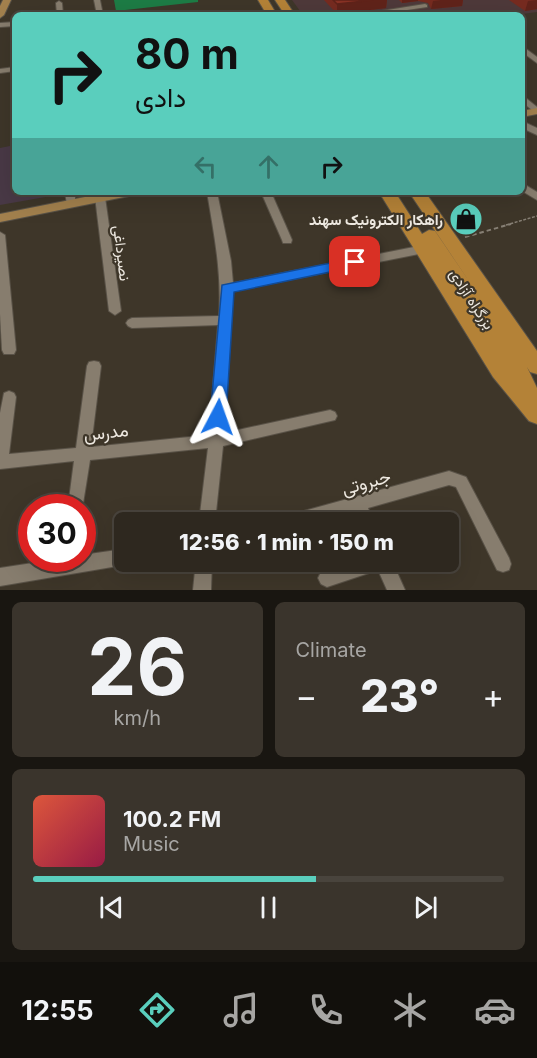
<!DOCTYPE html>
<meta charset="utf-8">
<style>
:root{--surface:#2e281f;--page:#3a342c;--text:#f1f3f6;--muted:#a7a6a4;--line:#49443d;--accent:#5acebd}
body{margin:0;font-family:Inter,Vazirmatn,sans-serif;background:var(--page);color:var(--text);height:100vh;display:flex;flex-direction:column;font-size:22px;white-space:nowrap}
*{box-sizing:border-box;margin:0}
p{font-size:20px;color:var(--muted)}
.icon{flex:none;width:33px;height:33px;fill:none;stroke:currentColor;stroke-width:2;stroke-linecap:round;stroke-linejoin:round}
.map{position:relative;height:590px;overflow:hidden}
.panel{display:flex;flex-direction:column;gap:12px;padding:12px;background:#191611;flex:1}
.panel>*{flex:none}
.hud{position:absolute;left:12px;top:12px;width:513px;height:183px;border-radius:9px;box-shadow:0 6px 24px #0002,0 0 0 2px var(--line);background:#5acebd;color:#111;overflow:hidden}
.speed{position:absolute;left:18px;top:494px;display:flex;gap:12px;font-size:30px;font-weight:700;text-align:center}
.speed>*{display:grid;place-content:center;width:78px;height:78px;border-radius:50%;background:var(--surface);box-shadow:0 6px 24px #0002,0 0 0 2px var(--line);line-height:1}
.speed .limit{border:9px solid #d22;background:#fff;color:#111}
.pin{position:absolute;display:grid;place-items:center;width:51px;height:51px;color:#fff;margin:-26px;border-radius:12px;box-shadow:0 3px 9px #0006}
.me{position:absolute;width:66px;margin:-33px;rotate:4deg;stroke-linejoin:round;filter:drop-shadow(0 0 4px #0008)}
.turn{display:flex;align-items:center;gap:21px;height:126px;padding:0 24px;font-size:27px}
.turn .icon{width:78px;height:78px;stroke-width:2.5}
.turn b{display:block;font-size:42px;line-height:51px}
.lanes{display:flex;align-items:center;height:57px;padding:0 24px;background:#0003;justify-content:center;gap:30px;direction:ltr}
.lanes .off{opacity:.35}
.big{font-size:45px;font-weight:800;line-height:1.1}
.panel .tile{flex:1;display:flex;flex-direction:column;justify-content:center;gap:9px;min-width:0;padding:0 21px;border-radius:9px;background:var(--page)}
.panel .dial{align-items:center;gap:0}
.dial b{font-size:78px;line-height:1}
.song{display:flex;align-items:center;gap:18px}
.cover{width:72px;height:72px;border-radius:9px;background:linear-gradient(135deg,hsl(10 70% 55%),hsl(340 70% 35%))}
.played{height:6px;border-radius:3px;background:linear-gradient(90deg,var(--accent) 60%,var(--line) 60%)}
.keys{display:flex;justify-content:space-around;direction:ltr}
.heat{display:flex;justify-content:space-between;align-items:center;font-size:33px;direction:ltr}
.panel .tiles{flex:1;display:grid;gap:12px;grid-template-columns:1fr 1fr}
.tile:last-child{grid-column:span 2}
.trip{position:absolute;left:114px;top:512px;width:345px;height:60px;border-radius:9px;background:var(--surface);box-shadow:0 6px 24px #0002,0 0 0 2px var(--line);font-weight:800;line-height:60px;text-align:center}
.dock{display:flex;height:96px;justify-content:space-around;align-items:center;background:#12100c;color:var(--muted)}
.dock .icon{width:42px;height:42px}
.dock .on{color:var(--accent)}
.dock b{font-size:27px;color:var(--text)}
.map>svg:first-child{display:block}
.education{fill:#493946}
.medical{fill:#4e393a}
.forest{fill:#1d7c45}
.lines{fill:none;stroke-linecap:round;stroke-linejoin:round}
.minor-casing{stroke:#595247;stroke-width:2}
.major-casing{stroke:#595247;stroke-width:2}
.highway-casing{stroke:#595247;stroke-width:2}
.path-far1{stroke:#867f74;stroke-width:1.5;stroke-dasharray:3 1.5;stroke-linecap:butt}
.path{stroke:#867f74;stroke-width:2;stroke-dasharray:4.5 3;stroke-linecap:butt}
.minor{fill:#877d6e;fill-rule:evenodd}
.major{fill:#a2804d;fill-rule:evenodd}
.highway{fill:#b48237;fill-rule:evenodd}
.wall{fill:#762b20}
.shaded-wall{fill:#60231a}
.building{fill:#893225;stroke:#60231a;stroke-width:1.5}
.route{fill:#1a73e8;stroke:#114b97;stroke-width:1.5}
.labels{text-anchor:middle;dominant-baseline:central;stroke-width:4.5;stroke-linejoin:round;paint-order:stroke}
.poi-label{font-size:15px;font-weight:bold;fill:#eee9e1;stroke:#3e3629;text-anchor:end}
.street-label{font-size:15px;fill:#eee9e1;stroke:#3e3629}
.near-street-label{font-size:18px;fill:#eee9e1;stroke:#3e3629}
</style>
<div class="map">
<svg width="537" height="590" viewBox="0 0 537 590">
<rect width="100%" height="100%" fill="#3e3629"/>
<polygon class="education" points="15,145 15,192 56,192 51,196 0,205 0,148"/>
<polygon class="medical" points="292,0 537,0 537,12 515,15 303,15"/>
<polygon class="forest" points="114,0 198,0 198,2 116,11"/>
<g class="lines">
<defs>
<g id="minor">
<polygon points="94,0 100,0 103,15 97,15"/>
<polygon points="59,1 62,3 63,15 57,15 56,3"/>
<polygon points="425,4 427,5 427,7 374,15 356,15"/>
<polygon points="15,22 15,26 0,27 0,23"/>
<polygon points="522,46 537,57 537,63 522,52"/>
<polygon points="15,67 15,71 0,73 0,69"/>
<polygon points="522,95 537,107 537,114 522,102"/>
<polygon points="522,121 537,128 537,135 522,128"/>
<polygon points="522,183 537,192 537,200 522,191"/>
<polygon points="65,192 75,192 75,205 67,205"/>
<path d="M207 192H217L231 261 233 283 424 245 430 249 424 253 233 291 224 433 330 410 335 412 337 416 335 420 223 446 215 522H199L208 448 90 460 82 510V507H68L74 461 0 469V413L4 393 9 391 14 393 16 397 9 454 76 448 87 366 89 362 94 361 99 362 101 366 91 447 209 435 218 325 132 328 128 326 126 323 128 320 132 318 219 316C222 273 214 234 207 192Z"/>
<polygon points="261,192 271,192 292,240 291,243 283,243 282,240"/>
<polygon points="100,194 105,197 121,311 115,315 109,311 95,197"/>
<polygon points="0,232 5,235 16,350 14,354 4,354 2,350 0,314"/>
<polygon points="449,471 466,477 509,558 511,564 509,570 503,572 497,570 456,487 449,485 368,508 374,522 358,522 354,512 320,522 285,522 287,517 293,514"/>
<polygon points="124,549 124,561 131,561 124,565 0,586 0,568 65,558 82,558 82,555"/>
<polygon points="196,561 212,561 211,590 193,590"/>
<polygon points="353,561 392,561 405,590 387,590 378,570 327,587 321,584 318,578 321,572"/>
</g>
<g id="major">
<polygon points="3,0 11,0 4,15 0,18 0,6"/>
<polygon points="537,108 537,114 522,117 522,111"/>
<polygon points="110,192 135,192 129,196 0,222 0,214"/>
</g>
<g id="highway">
<polygon points="258,0 268,0 277,15 267,15"/>
<polygon points="275,0 285,0 295,15 285,15"/>
<polygon points="379,192 395,192 422,234 429,230 435,231 475,290 409,192 425,192 537,351 537,374 530,372 527,367 537,388 537,424 529,421 493,377"/>
</g>
</defs>
<use href="#minor" class="minor-casing"/>
<use href="#major" class="major-casing"/>
<use href="#highway" class="highway-casing"/>
<polyline class="path-far1" points="506,225 537,216"/>
<polyline class="path" points="465,237 511,224"/>
<use href="#minor" class="minor"/>
<use href="#major" class="major"/>
<use href="#highway" class="highway"/>
</g>
<g class="wall">
<polygon points="324,0 387,0 386,8 337,14"/>
<polygon points="399,0 463,0 462,6 431,9 428,3 418,1 402,3"/>
<polygon points="509,0 537,0 537,9 525,11"/>
</g>
<g class="shaded-wall">
<polygon points="373,0 387,0 386,8 337,14 337,4"/>
<polygon points="402,0 418,0 418,1 402,3"/>
<polygon points="441,0 463,0 462,6 431,9 433,1"/>
<polygon points="537,0 537,9 525,11 528,1"/>
</g>
<g class="building">
<polygon points="333,0 373,0 337,4"/>
<polygon points="15,145 15,168 13,146"/>
</g>
<polygon class="route" points="355,258 359,259 361,262 359,266 234,292 226,417 224,422 218,424 212,422 210,417 222,285"/>
<defs>
<symbol id="shop-disc" viewBox="-11 -11 22 22"><circle r="9.5" fill="#5acebd" stroke="#3e3629"/><path d="M-5-2.5h2.3a2.7 3.5 0 0 1 5.4 0H5L5.5 6h-11ZM-1.5-2.5h3a1.5 2.3 0 0 0-3 0Z" fill="#111"/></symbol>
</defs>
<g fill-rule="evenodd">
<use href="#shop-disc" x="447" y="200" width="38" height="38"/>
</g>
<g class="labels">
<g class="poi-label">
<text x="443" y="219">راهکار الکترونیک سهند</text>
</g>
<g class="street-label">
<text transform="translate(122 253) rotate(83)">نصیرداغی</text>
<text transform="translate(472 299) rotate(57)">بزرگراه آزادی</text>
</g>
<g class="near-street-label">
<text transform="translate(106 432) rotate(-6)">مدرس</text>
<text transform="translate(366 482) rotate(-16)">جبروتی</text>
</g>
</g>
</svg>
<div class="speed"><div class="limit">30</div></div>
<div class="pin" style="left:355px;top:262px;background:#d93025"><svg class="icon" aria-label="arrive" viewBox="0 0 24 24"><path d="M6 21V4h12l-3 4 3 4H6"/></svg></div>
<svg class="me" style="left:218px;top:417px" viewBox="-20 -20 40 40"><path d="M0-17L14 15 0 8-14 15z" fill="#1a73e8" stroke="#fff" stroke-width="4"/></svg>
<div class="trip">12:56 · 1 min · 150 m</div>
<div class="hud">
<div class="turn"><svg class="icon" aria-label="right" viewBox="0 0 24 24"><path d="M7 20v-9h11M14 6l5 5-5 5"/></svg><div><b>80 m</b>دادی</div></div>
<div class="lanes"><svg class="icon off" aria-label="left" viewBox="0 0 24 24"><path d="M17 20v-9H6M10 6l-5 5 5 5"/></svg><svg class="icon off" aria-label="ahead" viewBox="0 0 24 24"><path d="M12 20V5M6 11l6-6 6 6"/></svg><svg class="icon" aria-label="right" viewBox="0 0 24 24"><path d="M7 20v-9h11M14 6l5 5-5 5"/></svg></div>
</div>
</div>
<section class="panel">
<div class="tiles">
<div class="tile dial"><b>26</b><p>km/h</p></div>
<div class="tile"><p>Climate</p>
<div class="heat"><a>−</a><b class="big">23°</b><a>+</a></div>
</div>
<div class="tile">
<div class="song"><i class="cover"></i><div><b>100.2 FM</b><p>Music</p></div></div>
<div class="played"></div>
<div class="keys"><svg class="icon" aria-label="previous" viewBox="0 0 24 24"><path d="M18 5L8 12l10 7zM5 5v14"/></svg><svg class="icon" aria-label="pause" viewBox="0 0 24 24"><path d="M8 5v14M16 5v14"/></svg><svg class="icon" aria-label="next" viewBox="0 0 24 24"><path d="M6 5l10 7-10 7zM19 5v14"/></svg></div>
</div>
</div>
</section>
<nav class="dock">
<b>12:55</b>
<svg class="icon on" aria-label="directions" viewBox="0 0 24 24"><path d="M12 3l9 9-9 9-9-9zM9 14v-3h6M13 9l2 2-2 2"/></svg>
<svg class="icon" aria-label="music" viewBox="0 0 24 24"><path d="M9 18V5l10-2v13"/><circle cx="6" cy="18" r="3"/><circle cx="16" cy="16" r="3"/></svg>
<svg class="icon" aria-label="phone" viewBox="0 0 24 24"><path d="M5 4h4l2 5-3 2q2 4 5 5l2-3 5 2v4C11 20 4 13 5 4z"/></svg>
<svg class="icon" aria-label="climate" viewBox="0 0 24 24"><path d="M12 3v18M4 7l16 10M4 17L20 7"/></svg>
<svg class="icon" aria-label="car" viewBox="0 0 24 24"><path d="M5 17H2v-5l4-1 3-4h7l3 4 3 1v5h-3M9 17h6M6 11h13"/><circle cx="7" cy="17" r="2"/><circle cx="17" cy="17" r="2"/></svg>
</nav>
